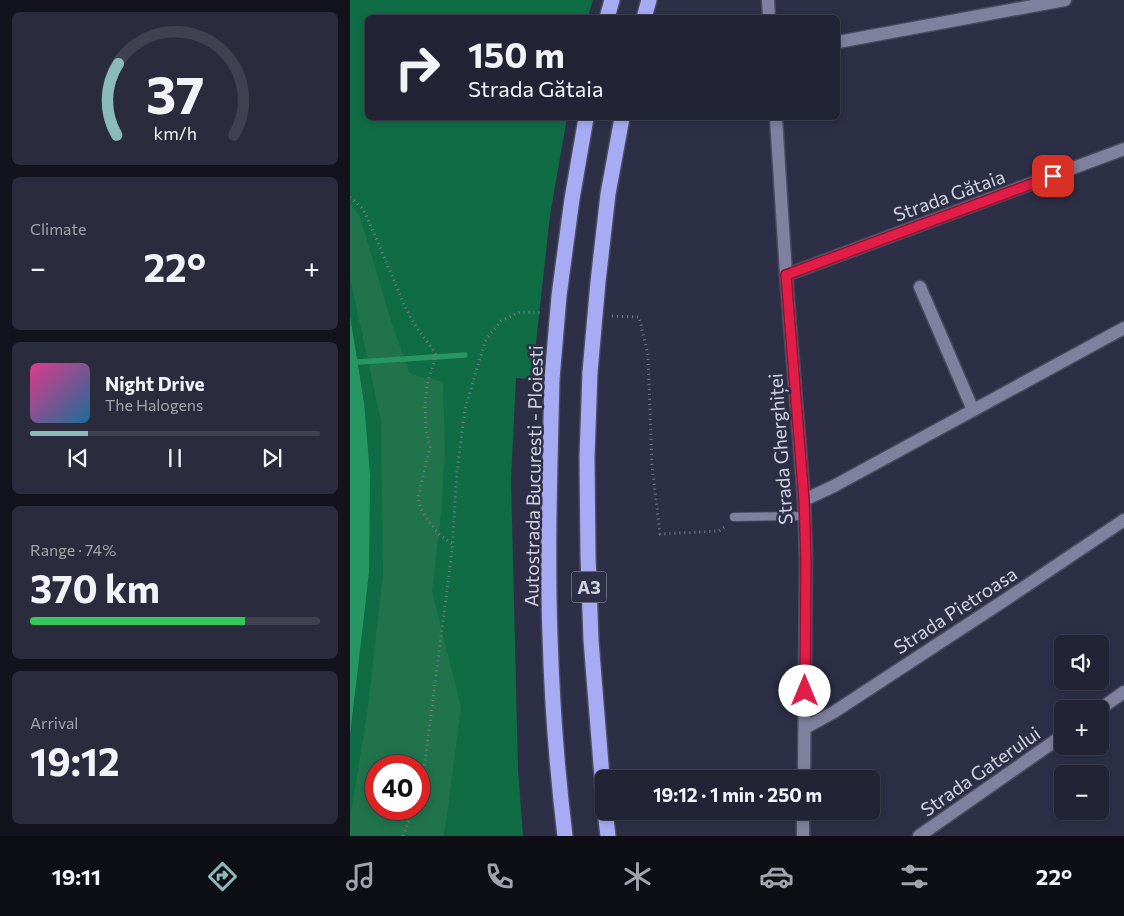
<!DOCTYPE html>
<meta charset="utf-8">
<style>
:root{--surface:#222335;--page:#2a2b3d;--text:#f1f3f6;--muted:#a2a4ad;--line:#3f4050;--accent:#8bbbb9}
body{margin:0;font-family:Commissioner,sans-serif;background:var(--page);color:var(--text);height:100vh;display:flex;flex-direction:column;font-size:19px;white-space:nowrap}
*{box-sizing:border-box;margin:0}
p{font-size:16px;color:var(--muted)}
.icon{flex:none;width:28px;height:28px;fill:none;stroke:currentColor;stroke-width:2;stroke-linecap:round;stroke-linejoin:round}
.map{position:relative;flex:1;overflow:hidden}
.sheet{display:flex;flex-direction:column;gap:12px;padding:12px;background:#13131d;width:350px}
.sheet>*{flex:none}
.banner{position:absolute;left:15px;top:15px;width:475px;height:105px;border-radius:8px;box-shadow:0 2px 8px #0003,0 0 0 1px var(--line);background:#222335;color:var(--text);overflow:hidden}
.controls{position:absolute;left:704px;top:635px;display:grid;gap:10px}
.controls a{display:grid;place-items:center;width:55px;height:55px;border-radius:8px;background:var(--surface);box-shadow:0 2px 8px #0003,0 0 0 1px var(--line);font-size:25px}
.speed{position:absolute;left:15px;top:755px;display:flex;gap:10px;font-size:25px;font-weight:700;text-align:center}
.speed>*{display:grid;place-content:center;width:65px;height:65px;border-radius:50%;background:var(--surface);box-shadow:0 2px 8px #0003,0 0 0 1px var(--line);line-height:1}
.speed .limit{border:8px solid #d22;background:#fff;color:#111}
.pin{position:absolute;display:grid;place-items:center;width:42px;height:42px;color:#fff;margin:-21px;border-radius:10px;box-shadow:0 2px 8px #0006}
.me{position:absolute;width:55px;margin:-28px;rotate:0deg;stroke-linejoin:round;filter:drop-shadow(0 0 4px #0008)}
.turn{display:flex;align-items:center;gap:18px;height:105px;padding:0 20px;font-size:22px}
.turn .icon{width:65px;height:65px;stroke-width:2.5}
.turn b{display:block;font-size:35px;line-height:42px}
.big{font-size:38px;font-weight:700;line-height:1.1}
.sheet .tile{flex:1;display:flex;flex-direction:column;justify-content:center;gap:8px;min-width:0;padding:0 18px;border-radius:8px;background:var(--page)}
.sheet .dial{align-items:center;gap:0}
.dial svg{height:130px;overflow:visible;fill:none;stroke:var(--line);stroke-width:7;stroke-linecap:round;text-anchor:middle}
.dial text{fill:var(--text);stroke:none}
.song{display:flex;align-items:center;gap:15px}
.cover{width:60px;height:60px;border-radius:8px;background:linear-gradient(135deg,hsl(330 70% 55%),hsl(200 70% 35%))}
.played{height:5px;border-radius:2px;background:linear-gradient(90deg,var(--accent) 20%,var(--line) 20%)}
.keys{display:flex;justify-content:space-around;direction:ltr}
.heat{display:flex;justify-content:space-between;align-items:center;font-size:28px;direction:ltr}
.charge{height:8px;border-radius:4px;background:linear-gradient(90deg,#34c759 74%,var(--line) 0)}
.trip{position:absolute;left:245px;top:770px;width:285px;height:50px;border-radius:8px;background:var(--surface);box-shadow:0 2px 8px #0003,0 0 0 1px var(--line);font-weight:700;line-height:50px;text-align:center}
.tabs{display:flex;height:80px;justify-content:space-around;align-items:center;background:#0e0e15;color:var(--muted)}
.tabs .icon{width:35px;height:35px}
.tabs .active{color:var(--accent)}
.tabs b{font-size:22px;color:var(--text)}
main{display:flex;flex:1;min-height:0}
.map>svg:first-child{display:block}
.green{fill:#106c44;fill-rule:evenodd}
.forest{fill:#20734b;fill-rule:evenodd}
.water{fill:#269662}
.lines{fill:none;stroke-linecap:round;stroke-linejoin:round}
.stream{stroke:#269662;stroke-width:5.5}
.lane-casing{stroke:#4a4b5f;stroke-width:10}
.street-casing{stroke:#4a4b5f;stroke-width:15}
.secondary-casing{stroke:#4a4b5f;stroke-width:15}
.highway-casing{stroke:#4a4b5f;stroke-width:18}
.path{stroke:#787a8e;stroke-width:3;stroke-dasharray:1 4;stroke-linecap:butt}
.lane{stroke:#7f819e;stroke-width:8}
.street{stroke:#7f819e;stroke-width:12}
.secondary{stroke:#7f819e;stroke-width:12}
.highway{stroke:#a7abf4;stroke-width:15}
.highway-bridge-casing{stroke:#4a4b5f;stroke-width:18;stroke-linecap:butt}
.highway-bridge{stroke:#a7abf4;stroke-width:15}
.route-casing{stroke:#92132f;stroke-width:12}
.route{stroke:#e11d48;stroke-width:9}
.labels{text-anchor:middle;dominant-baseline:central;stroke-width:5;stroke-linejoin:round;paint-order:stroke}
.shield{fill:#2d2f47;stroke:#a0a2b4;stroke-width:1}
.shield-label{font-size:18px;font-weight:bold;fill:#d1d3e2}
.street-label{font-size:19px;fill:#d1d3e2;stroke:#2d2f47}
</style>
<main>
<section class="sheet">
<div class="tile dial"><svg viewBox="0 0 100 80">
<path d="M14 69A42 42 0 1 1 86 69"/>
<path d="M14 69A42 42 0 0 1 15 25" stroke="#8bbbb9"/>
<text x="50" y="56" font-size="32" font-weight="700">37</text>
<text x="50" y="72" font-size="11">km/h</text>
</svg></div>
<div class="tile"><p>Climate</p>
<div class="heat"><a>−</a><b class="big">22°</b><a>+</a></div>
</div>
<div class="tile">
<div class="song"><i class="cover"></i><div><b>Night Drive</b><p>The Halogens</p></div></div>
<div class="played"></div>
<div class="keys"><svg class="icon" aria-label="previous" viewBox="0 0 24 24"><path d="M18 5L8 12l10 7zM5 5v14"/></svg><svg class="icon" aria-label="pause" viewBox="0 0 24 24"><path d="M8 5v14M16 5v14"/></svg><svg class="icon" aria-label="next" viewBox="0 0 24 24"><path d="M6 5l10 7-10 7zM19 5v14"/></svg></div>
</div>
<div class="tile"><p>Range · 74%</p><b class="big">370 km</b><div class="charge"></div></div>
<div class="tile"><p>Arrival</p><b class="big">19:12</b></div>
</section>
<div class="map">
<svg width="774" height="836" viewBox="0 0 774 836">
<rect width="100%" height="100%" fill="#2d2f47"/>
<path class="green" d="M0 0H243L238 17 18 18V118H217L200 215 182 379 166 378 161 479 168 769 173 836H0V737L5 696 14 402 0 315ZM26 766H69V809H26Z"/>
<path class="forest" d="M0 203 10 217 43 327 60 374 93 382 95 450 91 513 82 591 111 707 97 817 93 836H0V819L17 714 33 574 31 421 0 278ZM26 766H69V809H26Z"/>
<polygon class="water" points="0,315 14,402 20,475 19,572 0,737"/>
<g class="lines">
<polyline class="stream" points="8,362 115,355"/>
<defs>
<polyline id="lane" points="384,517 455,516"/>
<g id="street">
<polyline points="488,42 715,0"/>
<polyline points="436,275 774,149"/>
<polyline points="570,287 623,410"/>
<polyline points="454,500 484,486 774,328"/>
<polyline points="750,709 774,692"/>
<polyline points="569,836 712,736"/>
</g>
<g id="secondary">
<polyline points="418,0 419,18"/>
<polyline points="426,118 436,275 454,500 456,560 454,779"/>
<polyline points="455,728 484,712 655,600 774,520"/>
<polyline points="453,836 453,811"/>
</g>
<g id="highway">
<polyline points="257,18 262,0"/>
<polyline points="294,18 299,0"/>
<polyline points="240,372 237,457 238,556 241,640 254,802"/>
<path d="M202 379C200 464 197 550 200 636 202 703 207 770 215 836"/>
<polyline points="255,811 258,836"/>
</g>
</defs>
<use href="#lane" class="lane-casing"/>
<use href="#street" class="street-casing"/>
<use href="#secondary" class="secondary-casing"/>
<use href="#highway" class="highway-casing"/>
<g class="path">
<polyline points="0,197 13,209 24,233 56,309 65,325 84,351 86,356 77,385 75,406 76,430 80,447 68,497 71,509 79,522 89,534 102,544"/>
<polyline points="262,316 289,317 298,355 302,465 310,534 369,531 377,525"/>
<polyline points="69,795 74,769 102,551 107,472 115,409 135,341 151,321 170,312 193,313"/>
<polyline points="53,836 64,809"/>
</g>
<use href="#lane" class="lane"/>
<use href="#street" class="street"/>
<use href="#secondary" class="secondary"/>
<use href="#highway" class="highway"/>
<defs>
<g id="highway-bridge">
<polyline points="240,372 248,282 258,194 272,118"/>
<polyline points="202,379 209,296 222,199 236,118"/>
</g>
</defs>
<use href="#highway-bridge" class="highway-bridge-casing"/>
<use href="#highway-bridge" class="highway-bridge"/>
</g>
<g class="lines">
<defs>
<polyline id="route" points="455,691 456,560 454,500 436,275 703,176"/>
</defs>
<use href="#route" class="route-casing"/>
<use href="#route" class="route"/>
</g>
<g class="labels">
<rect class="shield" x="221.5" y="571.5" width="35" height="31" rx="4"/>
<g class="shield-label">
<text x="239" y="587">A3</text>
</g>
<g class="street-label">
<text transform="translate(599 195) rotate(-20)">Strada Gătaia</text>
<text transform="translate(430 449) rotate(-94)">Strada Gherghiței</text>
<text transform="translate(183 476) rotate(-89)">Autostrada Bucuresti - Ploiesti</text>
<text transform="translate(605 610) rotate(-33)">Strada Pietroasa</text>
<text transform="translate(630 771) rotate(-35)">Strada Gaterului</text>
</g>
</g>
</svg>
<div class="controls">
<a><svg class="icon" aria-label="sound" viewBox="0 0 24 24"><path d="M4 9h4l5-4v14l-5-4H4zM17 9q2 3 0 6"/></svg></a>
<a>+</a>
<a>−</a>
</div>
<div class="speed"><div class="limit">40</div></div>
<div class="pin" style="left:703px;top:176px;background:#d93025"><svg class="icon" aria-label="arrive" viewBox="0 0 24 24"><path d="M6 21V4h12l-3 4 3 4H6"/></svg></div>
<svg class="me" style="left:455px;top:691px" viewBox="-20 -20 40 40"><circle r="19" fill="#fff"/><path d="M0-13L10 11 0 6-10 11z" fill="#e11d48"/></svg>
<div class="trip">19:12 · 1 min · 250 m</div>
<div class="banner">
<div class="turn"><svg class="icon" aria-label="right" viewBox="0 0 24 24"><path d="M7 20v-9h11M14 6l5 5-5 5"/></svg><div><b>150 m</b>Strada Gătaia</div></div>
</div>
</div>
</main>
<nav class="tabs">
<b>19:11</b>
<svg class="icon active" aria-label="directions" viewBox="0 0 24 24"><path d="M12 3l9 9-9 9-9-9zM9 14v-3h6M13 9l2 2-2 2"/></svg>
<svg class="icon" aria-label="music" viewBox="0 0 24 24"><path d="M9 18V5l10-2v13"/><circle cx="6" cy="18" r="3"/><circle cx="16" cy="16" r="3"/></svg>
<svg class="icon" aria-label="phone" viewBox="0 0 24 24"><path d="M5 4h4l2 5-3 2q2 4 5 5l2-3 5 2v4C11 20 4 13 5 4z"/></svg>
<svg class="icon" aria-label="climate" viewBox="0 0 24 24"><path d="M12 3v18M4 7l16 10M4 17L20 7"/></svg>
<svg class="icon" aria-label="car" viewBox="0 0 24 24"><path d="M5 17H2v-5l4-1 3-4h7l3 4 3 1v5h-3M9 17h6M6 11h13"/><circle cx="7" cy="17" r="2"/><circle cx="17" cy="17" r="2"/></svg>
<svg class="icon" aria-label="filters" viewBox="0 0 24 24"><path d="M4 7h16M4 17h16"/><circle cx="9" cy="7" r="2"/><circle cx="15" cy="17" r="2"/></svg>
<b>22°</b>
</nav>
